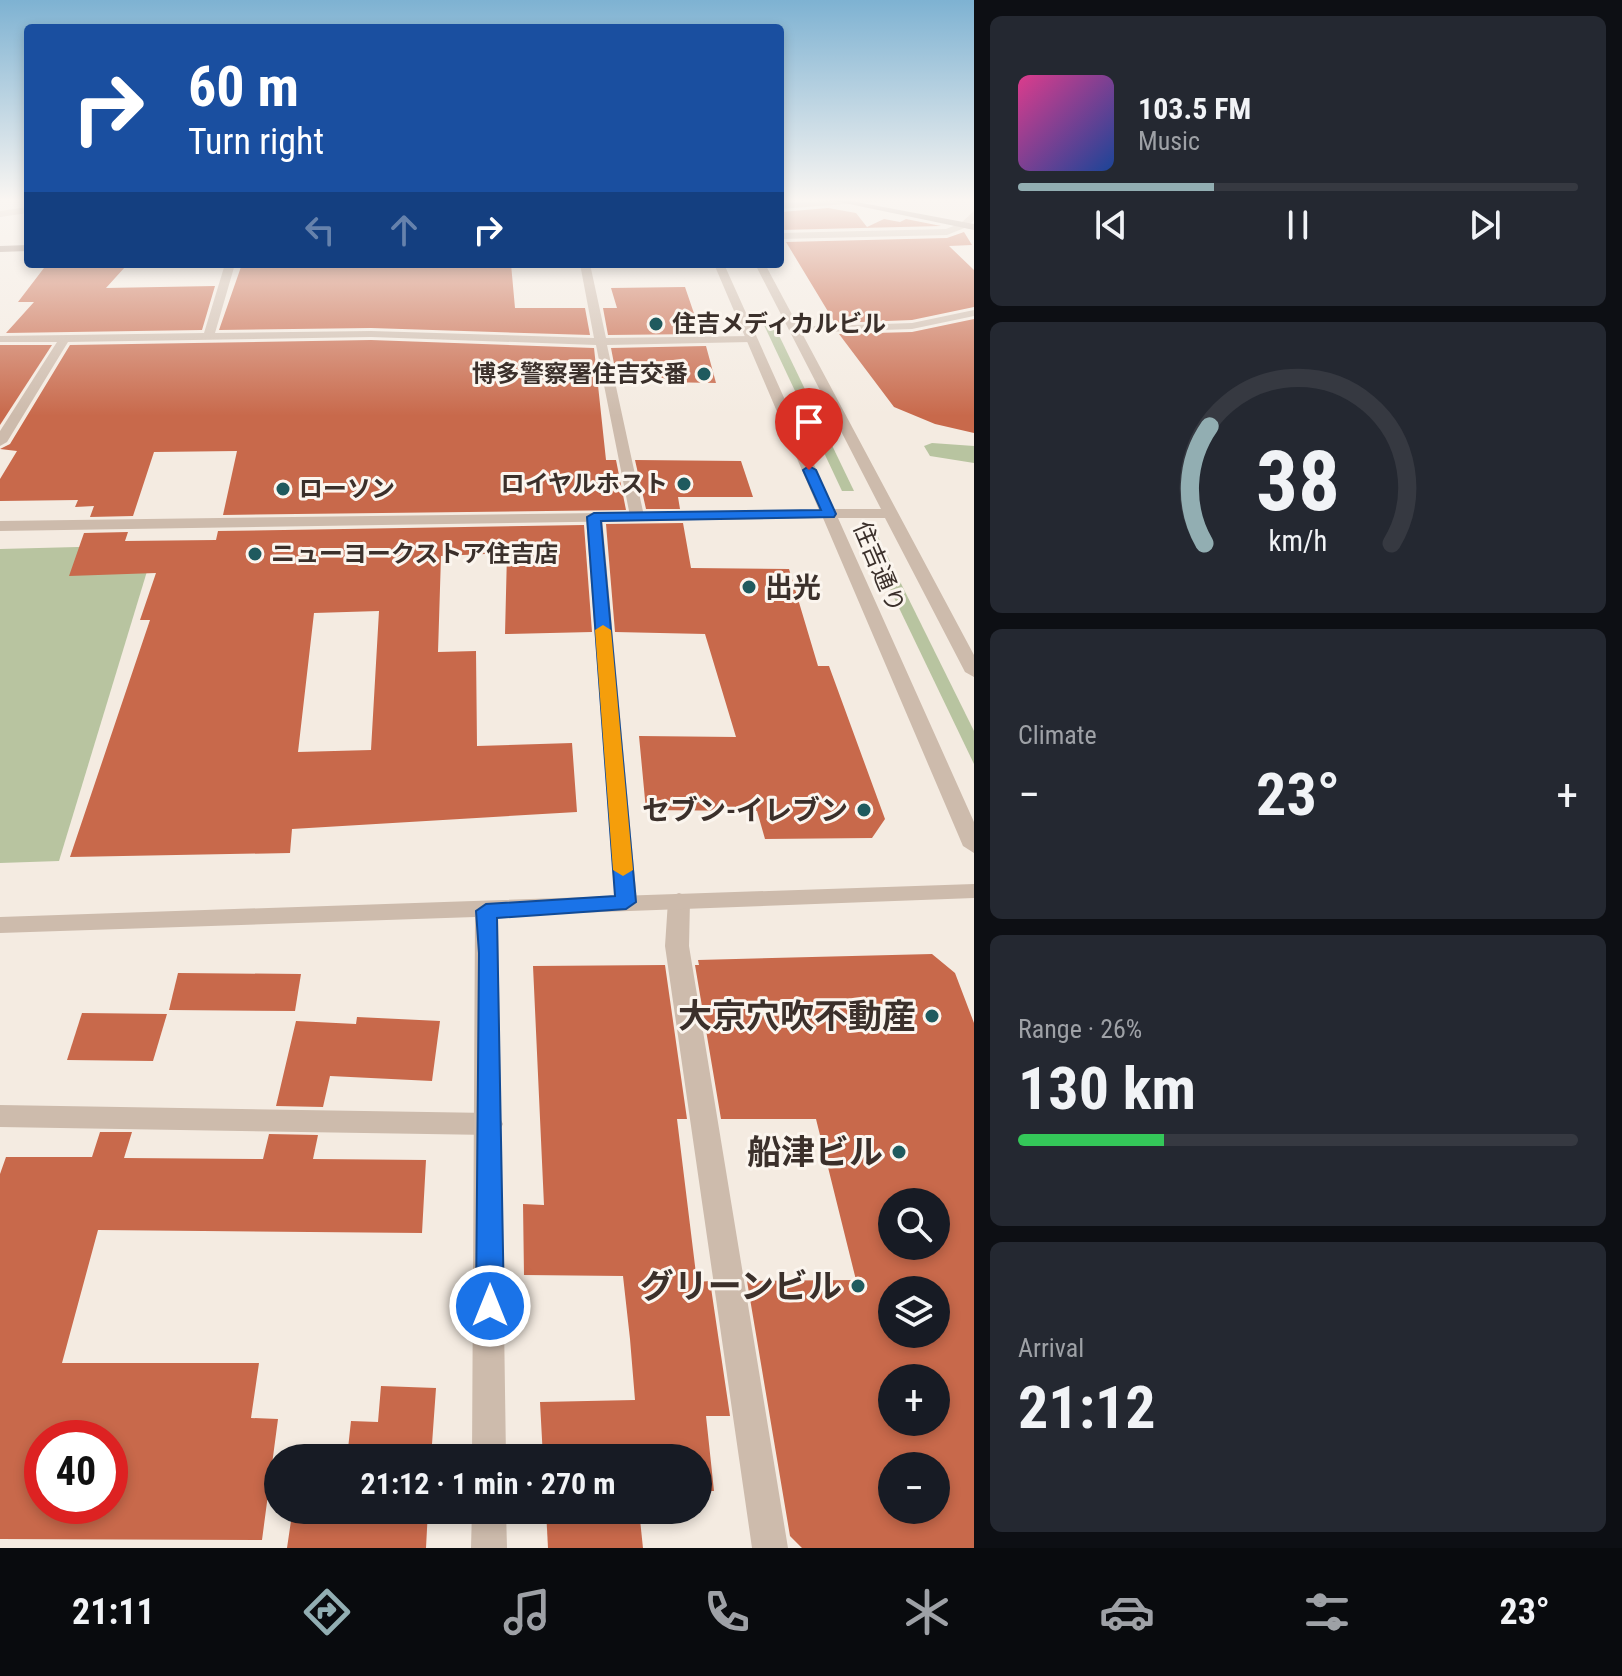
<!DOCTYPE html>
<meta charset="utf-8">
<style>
:root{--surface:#171b24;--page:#242831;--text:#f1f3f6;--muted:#9ea1a6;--line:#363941;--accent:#92aeb2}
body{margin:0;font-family:"Roboto Condensed","Noto Sans JP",sans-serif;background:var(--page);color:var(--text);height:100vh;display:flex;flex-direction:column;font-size:30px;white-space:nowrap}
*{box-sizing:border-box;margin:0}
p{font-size:26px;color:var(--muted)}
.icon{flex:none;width:44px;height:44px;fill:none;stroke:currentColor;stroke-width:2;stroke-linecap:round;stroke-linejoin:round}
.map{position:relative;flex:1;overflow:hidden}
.details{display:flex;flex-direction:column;gap:16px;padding:16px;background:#0d0f14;width:648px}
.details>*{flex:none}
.banner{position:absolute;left:24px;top:24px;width:760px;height:244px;border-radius:8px;box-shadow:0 4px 12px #0003;background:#1a4fa0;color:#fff;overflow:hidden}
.fabs{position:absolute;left:878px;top:1188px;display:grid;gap:16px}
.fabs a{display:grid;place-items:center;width:72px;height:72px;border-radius:50%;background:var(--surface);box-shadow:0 4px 12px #0003;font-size:40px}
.speed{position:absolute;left:24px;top:1420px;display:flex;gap:16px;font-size:40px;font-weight:700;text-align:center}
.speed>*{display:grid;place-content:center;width:104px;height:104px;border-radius:50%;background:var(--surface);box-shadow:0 4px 12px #0003;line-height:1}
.speed .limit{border:12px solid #d22;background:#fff;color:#111}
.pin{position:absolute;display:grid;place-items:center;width:68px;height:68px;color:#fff;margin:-82px -34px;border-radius:50% 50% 50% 0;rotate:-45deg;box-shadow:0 0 8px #0007}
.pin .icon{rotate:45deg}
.me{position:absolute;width:88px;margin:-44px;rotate:0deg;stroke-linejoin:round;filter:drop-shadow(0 0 6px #0008)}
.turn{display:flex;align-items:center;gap:28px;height:168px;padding:0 32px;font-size:36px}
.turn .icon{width:104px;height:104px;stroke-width:2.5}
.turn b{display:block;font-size:56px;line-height:68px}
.lanes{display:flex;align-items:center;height:76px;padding:0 32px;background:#0003;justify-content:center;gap:40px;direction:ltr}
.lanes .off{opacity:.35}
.big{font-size:60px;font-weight:700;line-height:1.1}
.details .tile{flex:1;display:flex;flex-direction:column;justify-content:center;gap:12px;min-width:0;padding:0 28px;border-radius:12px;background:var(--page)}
.details .dial{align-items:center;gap:0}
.dial svg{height:208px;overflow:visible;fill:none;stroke:var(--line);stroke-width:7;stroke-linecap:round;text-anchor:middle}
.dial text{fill:var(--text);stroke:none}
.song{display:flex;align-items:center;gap:24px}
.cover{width:96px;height:96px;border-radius:12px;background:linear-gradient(135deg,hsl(330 70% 55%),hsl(220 70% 35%))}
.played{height:8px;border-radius:4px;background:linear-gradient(90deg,var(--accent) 35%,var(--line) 35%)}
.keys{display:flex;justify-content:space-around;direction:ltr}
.heat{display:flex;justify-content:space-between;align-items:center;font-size:44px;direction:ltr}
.charge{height:12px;border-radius:6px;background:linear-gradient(90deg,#34c759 26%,var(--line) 0)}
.trip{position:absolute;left:264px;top:1444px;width:448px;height:80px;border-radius:40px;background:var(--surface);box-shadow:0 4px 12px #0003;font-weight:700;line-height:80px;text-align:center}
.menu{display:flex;height:128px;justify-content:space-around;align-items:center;background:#090b0e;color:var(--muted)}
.menu .icon{width:56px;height:56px}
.menu .on{color:var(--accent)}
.menu b{font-size:36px;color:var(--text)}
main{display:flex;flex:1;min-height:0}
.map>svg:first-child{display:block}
.green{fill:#b8c4a0}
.building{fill:#c8694b;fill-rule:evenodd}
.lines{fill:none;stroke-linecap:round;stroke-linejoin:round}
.minor{fill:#cdbbac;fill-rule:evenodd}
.tertiary{fill:#cdbbac;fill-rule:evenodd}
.secondary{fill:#a18a7d;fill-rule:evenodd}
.route{fill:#1a73e8;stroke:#114b97;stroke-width:2}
.slow{fill:#f59e0b}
.poi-dot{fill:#1f5a5e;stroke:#fbf5ee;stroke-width:3}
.labels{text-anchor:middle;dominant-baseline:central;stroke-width:6;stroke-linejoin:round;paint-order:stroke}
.far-poi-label{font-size:24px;font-weight:bold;fill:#3b302b;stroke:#fbf5ee;text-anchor:start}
.far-street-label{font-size:24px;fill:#3b302b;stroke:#fbf5ee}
.poi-label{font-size:28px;font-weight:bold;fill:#3b302b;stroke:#fbf5ee;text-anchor:start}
.near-poi-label{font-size:34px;font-weight:bold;fill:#3b302b;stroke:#fbf5ee;text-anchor:end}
</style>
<main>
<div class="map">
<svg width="974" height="1548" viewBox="0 0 974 1548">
<rect width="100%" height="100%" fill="#f4ebe1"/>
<g class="green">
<polygon points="764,325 774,325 854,491 842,491"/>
<polygon points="932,443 974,446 974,463 930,456 924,446"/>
<polygon points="863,533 876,533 974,731 974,764"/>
<polygon points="155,545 59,861 0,863 0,549"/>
</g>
<g class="building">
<polygon points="828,208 856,213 867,227 884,219 900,222 906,219 941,226 780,230 781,212"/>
<polygon points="964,232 972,245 949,246 974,270 974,307 912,320 835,323 786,242 947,238"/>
<polygon points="47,264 125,267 106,288 215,286 202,330 6,333 34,302 18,302"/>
<polygon points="242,264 511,264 515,308 585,308 590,335 371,328 219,330"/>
<polygon points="685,287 701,334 608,335 603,308 617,308 611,288"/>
<polygon points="974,319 974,433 935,424 894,407 839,334 912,332"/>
<polygon points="371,340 594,348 606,460 616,460 626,510 223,515 237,451 154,452 133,516 90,517 94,506 75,507 78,500 0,501 0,479 17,451 0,449 10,444 70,345"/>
<polygon points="0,345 52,345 0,425"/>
<polygon points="706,346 716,383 662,382 661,374 616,374 611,348"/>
<polygon points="635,460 741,461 753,497 678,497 680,509 646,509"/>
<polygon points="683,523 691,568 789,569 818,666 829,666 885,819 872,838 765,839 757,811 646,810 639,736 736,737 705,634 615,632 606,524"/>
<path d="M584 525 592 632 505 634 507 553 441 556 438 652 476 651 477 746 572 743 577 812 292 829 290 853 70 857 150 620H140L156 573 69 576 84 533 128 532 125 541 216 540 218 531ZM379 611 371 750 298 752 314 613Z"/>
<path d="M932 954 955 973 974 1023V1548H802L790 1536 747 1281 856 1280 816 1119H721L695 965H699L698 960ZM892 1202H936V1246H892ZM892 1290H936V1334H892ZM892 1378H936V1422H892ZM892 1466H936V1510H892Z"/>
<polygon points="665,965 687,1119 677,1119 697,1282 710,1281 730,1416 706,1416 714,1491 698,1491 698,1458 543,1458 540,1402 635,1400 630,1339 623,1276 524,1275 523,1204 544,1205 533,966"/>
<polygon points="178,973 301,974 295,1011 169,1010"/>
<polygon points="82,1013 167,1014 153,1061 67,1060"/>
<polygon points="357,1017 440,1021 432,1081 330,1076 323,1107 276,1106 296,1021 356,1024"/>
<path d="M100 1132H132L124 1158 263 1159 269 1134 318 1135 313 1159 426 1160 422 1233 98 1230 62 1363H259L251 1418 278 1419 262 1540 0 1539V1174L6 1157H92ZM42 1438H110V1506H42Z"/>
<polygon points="381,1386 436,1388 431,1458 347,1458 351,1421 378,1422"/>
<polygon points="341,1510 428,1510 426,1548 287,1548 292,1514 340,1515"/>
<polygon points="546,1510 639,1510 643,1548 548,1548"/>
</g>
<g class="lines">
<g class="minor">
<polygon points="850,200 899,200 780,209 780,203"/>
<polygon points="28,207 28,213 0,217 0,211"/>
<polygon points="974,211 974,220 967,227 947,235 780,239 780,233 946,229 961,223"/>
<polygon points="225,264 235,264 215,333 371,331 594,338 580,264 590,264 606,338 751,336 757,339 751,342 607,345 644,516 637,520 630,516 596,345 371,337 68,342 7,442 0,446 0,431 57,342 0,342 0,336 204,333"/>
<polygon points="974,310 974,316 912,329 795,333 789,330 795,327 912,323"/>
<polygon points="594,512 602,517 637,902 634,907 618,907 615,902 586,517"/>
<polygon points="679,893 687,896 690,901 689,946 788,1548 752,1548 665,946 668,901 671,896"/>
<polygon points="0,1105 490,1113 499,1116 503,1124 499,1132 490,1135 0,1127"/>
</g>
<g class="tertiary">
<polygon points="714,264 724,264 834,509 881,509 755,264 765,264 974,655 974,677 965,672 885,518 838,518 974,822 974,853 963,846 823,518 0,531 0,521 819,510"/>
<polygon points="974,884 974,898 498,916 506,1458 472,1458 475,917 0,933 0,917"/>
<polygon points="472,1510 506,1510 507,1548 471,1548"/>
</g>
<g class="secondary">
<polygon points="830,200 846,200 974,224 974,230"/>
<polygon points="28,245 28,251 0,252 0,246"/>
</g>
</g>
<linearGradient id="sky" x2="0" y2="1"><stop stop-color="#7eb2d2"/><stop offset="0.48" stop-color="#faf6f2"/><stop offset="1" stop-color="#faf6f2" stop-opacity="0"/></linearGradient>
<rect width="974" height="416" fill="url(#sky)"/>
<polygon class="route" points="809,466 816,470 836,514 834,517 601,521 636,902 626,909 497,918 504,1306 500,1315 490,1319 480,1315 476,1306 479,953 476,911 486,904 615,896 587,517 594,513 821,510 803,470"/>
<polygon class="slow" points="603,625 611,630 633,870 623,876 613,870 595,630"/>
<g class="poi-dot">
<circle cx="656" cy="324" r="8"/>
<circle cx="704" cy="374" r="8"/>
<circle cx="684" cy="484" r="8"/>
<circle cx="283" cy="489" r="8"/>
<circle cx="255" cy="554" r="8"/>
<circle cx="749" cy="587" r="8"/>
<circle cx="864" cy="810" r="8"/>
<circle cx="932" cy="1016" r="8"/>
<circle cx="899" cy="1152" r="8"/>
<circle cx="858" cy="1286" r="8"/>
</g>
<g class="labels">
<g class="far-poi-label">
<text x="672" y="324">住吉メディカルビル</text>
<text x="688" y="374" text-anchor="end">博多警察署住吉交番</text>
<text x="668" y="484" text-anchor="end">ロイヤルホスト</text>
<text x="299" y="489">ローソン</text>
<text x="271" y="554">ニューヨークストア住吉店</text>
</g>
<g class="far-street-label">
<text transform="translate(879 567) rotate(67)">住吉通り</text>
</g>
<g class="poi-label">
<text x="765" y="587">出光</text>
<text x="848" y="810" text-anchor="end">セブン-イレブン</text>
</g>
<g class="near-poi-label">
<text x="916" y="1016">大京穴吹不動産</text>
<text x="883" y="1152">船津ビル</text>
<text x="842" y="1286">グリーンビル</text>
</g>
</g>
</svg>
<div class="fabs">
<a><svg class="icon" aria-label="search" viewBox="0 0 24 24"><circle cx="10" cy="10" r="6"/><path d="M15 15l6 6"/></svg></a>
<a><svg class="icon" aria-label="layers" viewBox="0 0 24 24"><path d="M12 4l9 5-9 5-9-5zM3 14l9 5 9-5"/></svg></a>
<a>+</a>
<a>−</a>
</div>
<div class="speed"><div class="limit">40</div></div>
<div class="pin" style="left:809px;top:470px;background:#d93025"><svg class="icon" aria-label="arrive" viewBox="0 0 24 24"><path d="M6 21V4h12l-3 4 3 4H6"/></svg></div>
<svg class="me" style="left:490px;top:1306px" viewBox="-20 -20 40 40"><circle r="17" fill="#1a73e8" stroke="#fff" stroke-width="3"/><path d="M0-11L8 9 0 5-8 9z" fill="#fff"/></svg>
<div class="trip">21:12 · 1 min · 270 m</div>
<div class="banner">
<div class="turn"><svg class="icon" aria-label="right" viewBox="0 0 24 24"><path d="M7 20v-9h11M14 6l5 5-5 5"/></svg><div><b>60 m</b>Turn right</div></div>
<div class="lanes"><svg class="icon off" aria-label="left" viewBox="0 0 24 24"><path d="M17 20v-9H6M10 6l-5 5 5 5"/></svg><svg class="icon off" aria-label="ahead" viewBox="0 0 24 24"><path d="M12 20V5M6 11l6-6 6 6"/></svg><svg class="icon" aria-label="right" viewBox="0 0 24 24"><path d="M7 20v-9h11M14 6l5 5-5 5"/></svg></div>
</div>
</div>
<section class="details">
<div class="tile">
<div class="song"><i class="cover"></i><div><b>103.5 FM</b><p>Music</p></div></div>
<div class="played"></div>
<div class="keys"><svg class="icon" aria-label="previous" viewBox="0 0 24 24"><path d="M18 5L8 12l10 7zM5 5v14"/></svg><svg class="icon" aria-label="pause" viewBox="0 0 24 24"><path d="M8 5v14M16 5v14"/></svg><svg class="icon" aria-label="next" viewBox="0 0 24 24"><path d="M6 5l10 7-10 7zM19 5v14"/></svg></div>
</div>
<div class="tile dial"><svg viewBox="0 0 100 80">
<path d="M14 69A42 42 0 1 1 86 69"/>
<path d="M14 69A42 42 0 0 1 16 24" stroke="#92aeb2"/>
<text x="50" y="56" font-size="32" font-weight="700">38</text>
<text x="50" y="72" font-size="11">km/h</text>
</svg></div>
<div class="tile"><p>Climate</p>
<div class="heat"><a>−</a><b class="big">23°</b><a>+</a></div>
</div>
<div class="tile"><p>Range · 26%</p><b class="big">130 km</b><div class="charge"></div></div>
<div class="tile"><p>Arrival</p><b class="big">21:12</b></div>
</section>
</main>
<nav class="menu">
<b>21:11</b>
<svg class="icon on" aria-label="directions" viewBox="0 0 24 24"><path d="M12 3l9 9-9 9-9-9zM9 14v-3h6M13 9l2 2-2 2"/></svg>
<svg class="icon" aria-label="music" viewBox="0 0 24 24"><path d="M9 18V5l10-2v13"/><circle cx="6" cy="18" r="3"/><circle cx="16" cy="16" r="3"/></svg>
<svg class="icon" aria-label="phone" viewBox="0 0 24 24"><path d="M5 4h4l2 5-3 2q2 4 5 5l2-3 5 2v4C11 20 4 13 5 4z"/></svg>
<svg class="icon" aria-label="climate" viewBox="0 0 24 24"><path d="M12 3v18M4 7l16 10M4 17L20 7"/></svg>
<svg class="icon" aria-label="car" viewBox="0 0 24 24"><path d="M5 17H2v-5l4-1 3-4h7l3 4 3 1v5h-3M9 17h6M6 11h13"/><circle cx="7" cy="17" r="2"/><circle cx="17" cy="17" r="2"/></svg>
<svg class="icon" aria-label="filters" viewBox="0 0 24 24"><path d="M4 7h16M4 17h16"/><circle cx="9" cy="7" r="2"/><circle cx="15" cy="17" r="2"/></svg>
<b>23°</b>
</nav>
